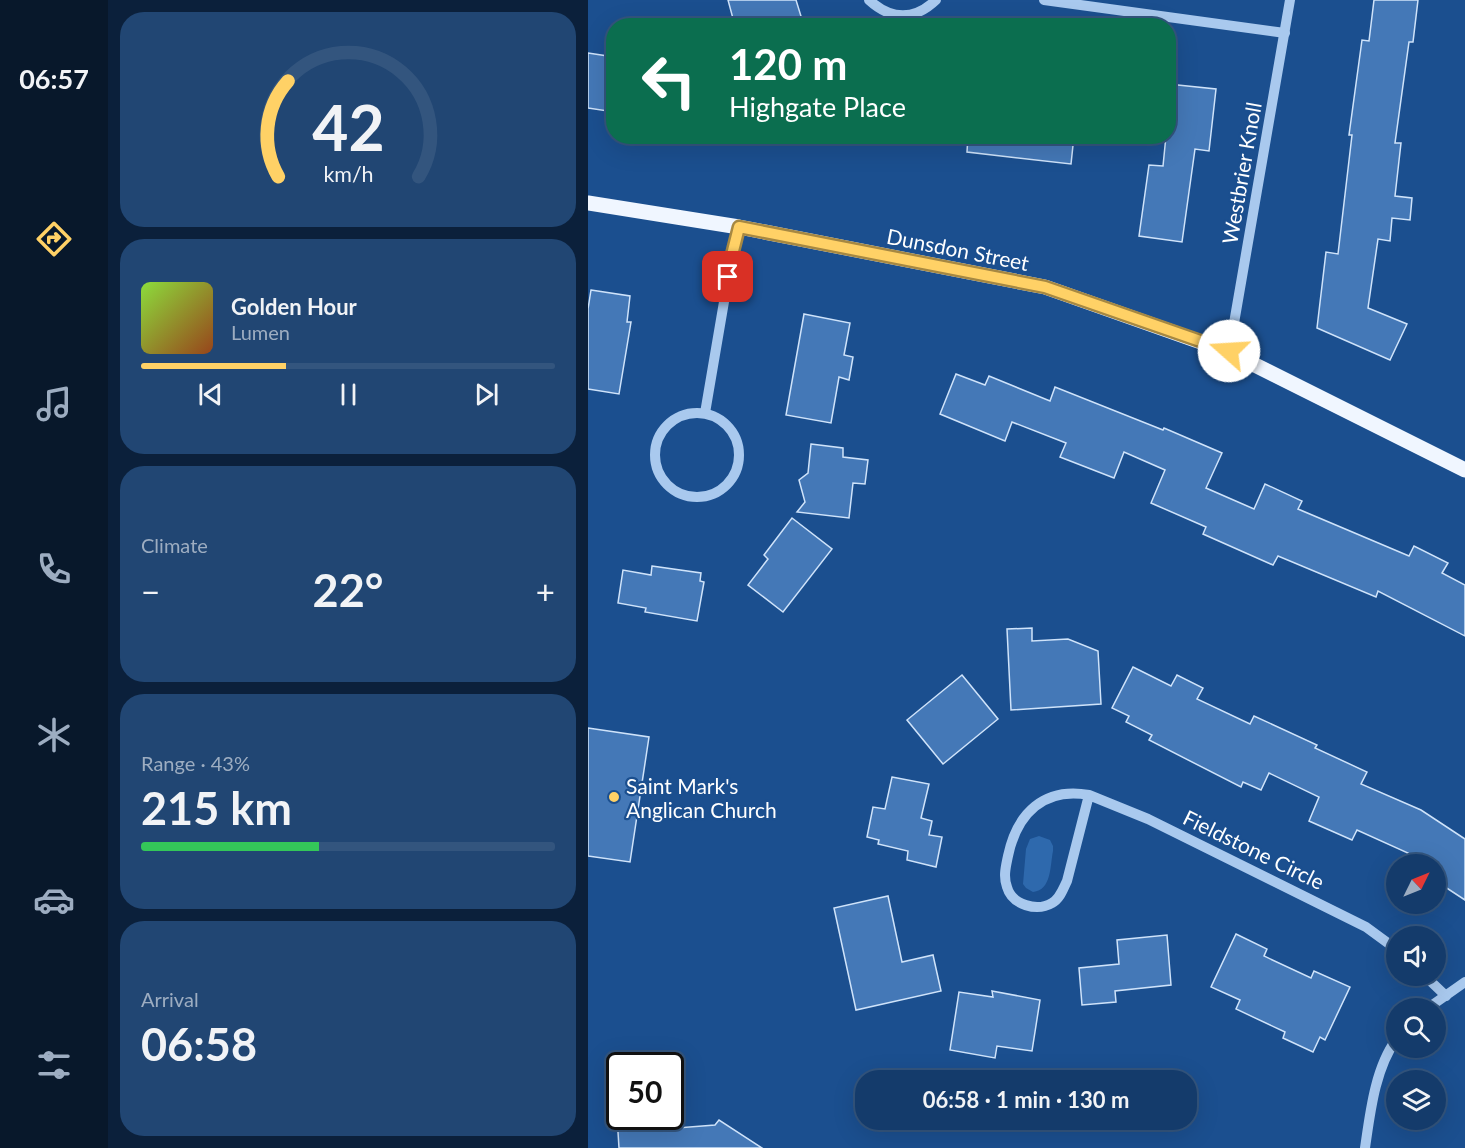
<!DOCTYPE html>
<meta charset="utf-8">
<style>
:root{--surface:#143b6b;--page:#214673;--text:#f1f3f6;--muted:#9dadc1;--line:#33557e;--accent:#ffd166}
body{margin:0;font-family:Lato,sans-serif;background:var(--page);color:var(--text);height:100vh;display:flex;flex-direction:column;font-size:22px;white-space:nowrap}
*{box-sizing:border-box;margin:0}
p{font-size:20px;color:var(--muted)}
.icon{flex:none;width:33px;height:33px;fill:none;stroke:currentColor;stroke-width:2;stroke-linecap:round;stroke-linejoin:round}
.map{position:relative;flex:1;overflow:hidden}
.drawer{display:flex;flex-direction:column;gap:12px;padding:12px;background:#0b203b;width:480px}
.drawer>*{flex:none}
.top-card{position:absolute;left:18px;top:18px;width:570px;height:126px;border-radius:24px;box-shadow:0 6px 24px #0002,0 0 0 2px var(--line);background:#0b6e4f;color:#fff;overflow:hidden}
.needle{width:39px;rotate:47deg}
.controls{position:absolute;left:798px;top:854px;display:grid;gap:12px}
.controls a{display:grid;place-items:center;width:60px;height:60px;border-radius:50%;background:var(--surface);box-shadow:0 6px 24px #0002,0 0 0 2px var(--line);font-size:30px}
.speed{position:absolute;left:18px;top:1052px;display:flex;gap:12px;font-size:30px;font-weight:700;text-align:center}
.speed>*{display:grid;place-content:center;width:78px;height:78px;border-radius:50%;background:var(--surface);box-shadow:0 6px 24px #0002,0 0 0 2px var(--line);line-height:1}
.speed .limit{border:3px solid #111;border-radius:9px;background:#fff;color:#111}
.pin{position:absolute;display:grid;place-items:center;width:51px;height:51px;color:#fff;margin:-26px;border-radius:12px;box-shadow:0 3px 9px #0006}
.me{position:absolute;width:66px;margin:-33px;rotate:289deg;stroke-linejoin:round;filter:drop-shadow(0 0 4px #0008)}
.turn{display:flex;align-items:center;gap:21px;height:126px;padding:0 24px;font-size:27px}
.turn .icon{width:78px;height:78px;stroke-width:2.5}
.turn b{display:block;font-size:42px;line-height:51px}
.big{font-size:45px;font-weight:700;line-height:1.1}
.drawer .tile{flex:1;display:flex;flex-direction:column;justify-content:center;gap:9px;min-width:0;padding:0 21px;border-radius:24px;background:var(--page)}
.drawer .dial{align-items:center;gap:0}
.dial svg{height:156px;overflow:visible;fill:none;stroke:var(--line);stroke-width:7;stroke-linecap:round;text-anchor:middle}
.dial text{fill:var(--text);stroke:none}
.song{display:flex;align-items:center;gap:18px}
.cover{width:72px;height:72px;border-radius:9px;background:linear-gradient(135deg,hsl(90 70% 55%),hsl(20 70% 35%))}
.played{height:6px;border-radius:3px;background:linear-gradient(90deg,var(--accent) 35%,var(--line) 35%)}
.keys{display:flex;justify-content:space-around;direction:ltr}
.heat{display:flex;justify-content:space-between;align-items:center;font-size:33px;direction:ltr}
.charge{height:9px;border-radius:4px;background:linear-gradient(90deg,#34c759 43%,var(--line) 0)}
.trip{position:absolute;left:267px;top:1070px;width:342px;height:60px;border-radius:24px;background:var(--surface);box-shadow:0 6px 24px #0002,0 0 0 2px var(--line);font-weight:700;line-height:60px;text-align:center}
main{display:flex;flex:1;min-height:0}
.dock{display:flex;flex-direction:column;width:108px;justify-content:space-around;align-items:center;background:#08182b;color:var(--muted)}
.dock .icon{width:42px;height:42px}
.dock .selected{color:var(--accent)}
.dock b{font-size:27px;color:var(--text)}
.map>svg:first-child{display:block}
.green{fill:#2e69ad}
.building{fill:#4478b7;stroke:#cfe3fa;stroke-width:1.5}
.lines{fill:none;stroke-linecap:round;stroke-linejoin:round}
.minor{stroke:#a9c9ee;stroke-width:10}
.major{stroke:#f0f6ff;stroke-width:15}
.route-casing{stroke:#a68842;stroke-width:15}
.route{stroke:#ffd166;stroke-width:10}
.poi-dot{fill:#ffd166;stroke:#1b4f8f;stroke-width:2}
.labels{text-anchor:middle;dominant-baseline:central;stroke-width:4.5;stroke-linejoin:round;paint-order:stroke}
.street-label{font-size:21px;fill:#fff;stroke:#1b4f8f}
.poi-label{font-size:21px;fill:#fff;stroke:#1b4f8f;text-anchor:start}
</style>
<main>
<nav class="dock">
<b>06:57</b>
<svg class="icon selected" aria-label="directions" viewBox="0 0 24 24"><path d="M12 3l9 9-9 9-9-9zM9 14v-3h6M13 9l2 2-2 2"/></svg>
<svg class="icon" aria-label="music" viewBox="0 0 24 24"><path d="M9 18V5l10-2v13"/><circle cx="6" cy="18" r="3"/><circle cx="16" cy="16" r="3"/></svg>
<svg class="icon" aria-label="phone" viewBox="0 0 24 24"><path d="M5 4h4l2 5-3 2q2 4 5 5l2-3 5 2v4C11 20 4 13 5 4z"/></svg>
<svg class="icon" aria-label="climate" viewBox="0 0 24 24"><path d="M12 3v18M4 7l16 10M4 17L20 7"/></svg>
<svg class="icon" aria-label="car" viewBox="0 0 24 24"><path d="M5 17H2v-5l4-1 3-4h7l3 4 3 1v5h-3M9 17h6M6 11h13"/><circle cx="7" cy="17" r="2"/><circle cx="17" cy="17" r="2"/></svg>
<svg class="icon" aria-label="filters" viewBox="0 0 24 24"><path d="M4 7h16M4 17h16"/><circle cx="9" cy="7" r="2"/><circle cx="15" cy="17" r="2"/></svg>
</nav>
<section class="drawer">
<div class="tile dial"><svg viewBox="0 0 100 80">
<path d="M14 69A42 42 0 1 1 86 69"/>
<path d="M14 69A42 42 0 0 1 19 20" stroke="#ffd166"/>
<text x="50" y="56" font-size="32" font-weight="700">42</text>
<text x="50" y="72" font-size="11">km/h</text>
</svg></div>
<div class="tile">
<div class="song"><i class="cover"></i><div><b>Golden Hour</b><p>Lumen</p></div></div>
<div class="played"></div>
<div class="keys"><svg class="icon" aria-label="previous" viewBox="0 0 24 24"><path d="M18 5L8 12l10 7zM5 5v14"/></svg><svg class="icon" aria-label="pause" viewBox="0 0 24 24"><path d="M8 5v14M16 5v14"/></svg><svg class="icon" aria-label="next" viewBox="0 0 24 24"><path d="M6 5l10 7-10 7zM19 5v14"/></svg></div>
</div>
<div class="tile"><p>Climate</p>
<div class="heat"><a>−</a><b class="big">22°</b><a>+</a></div>
</div>
<div class="tile"><p>Range · 43%</p><b class="big">215 km</b><div class="charge"></div></div>
<div class="tile"><p>Arrival</p><b class="big">06:58</b></div>
</section>
<div class="map">
<svg width="877" height="1148" viewBox="0 0 877 1148">
<rect width="100%" height="100%" fill="#1b4f8f"/>
<path class="green" d="M451 836 462 840 465 846V851C462 865 464 890 445 892L438 888 435 884 438 849 442 839Z"/>
<g class="building">
<polygon points="140,0 208,0 216,26 147,26"/>
<polygon points="786,0 830,0 825,42 821,42 807,143 813,143 807,196 824,198 822,220 804,218 802,241 790,239 780,308 819,324 802,360 729,328 738,252 750,254 764,135 761,135 774,40 781,41"/>
<polygon points="0,53 26,57 26,112 0,108"/>
<polygon points="580,84 628,89 621,151 607,149 594,242 551,236 561,165 575,166 578,136 580,136"/>
<polygon points="380,136 486,136 483,164 379,152"/>
<polygon points="3,290 42,296 39,322 43,322 31,394 0,389 0,309"/>
<polygon points="216,314 262,323 256,355 265,357 261,380 251,377 243,423 198,415"/>
<polygon points="368,374 397,385 401,376 462,401 467,387 575,430 576,428 634,453 618,488 666,509 677,484 714,501 710,509 821,556 826,546 860,563 854,573 877,585 877,636 790,591 788,597 690,556 685,565 615,534 618,527 563,503 577,470 536,452 526,478 472,457 478,443 424,422 417,441 352,414"/>
<polygon points="223,444 255,448 255,457 280,460 277,484 265,483 261,518 209,512 217,502 211,480 220,473"/>
<polygon points="204,518 244,549 195,612 160,585 180,559 176,555"/>
<polygon points="64,566 113,573 112,581 116,582 109,621 57,612 58,608 30,603 35,570 63,575"/>
<polygon points="444,628 444,641 480,639 510,651 513,704 423,710 419,629"/>
<polygon points="545,667 583,686 589,675 615,688 609,699 662,724 666,716 729,745 727,748 779,772 773,784 833,810 877,839 877,900 848,881 848,864 813,864 820,853 769,830 764,840 721,821 731,797 681,773 673,790 655,782 653,787 561,740 564,735 538,722 541,716 524,708"/>
<polygon points="374,675 410,719 355,764 319,720"/>
<polygon points="0,728 61,737 42,862 0,856"/>
<polygon points="304,777 341,784 333,818 344,821 341,835 354,837 348,867 319,860 320,851 290,844 291,840 279,837 285,807 297,809"/>
<polygon points="300,896 314,962 345,955 353,991 268,1010 246,908"/>
<polygon points="648,934 679,949 676,956 723,978 726,971 762,987 737,1040 732,1037 725,1052 695,1038 697,1032 648,1009 652,1000 623,987"/>
<polygon points="579,935 583,985 527,991 528,1002 494,1005 491,968 531,964 529,940"/>
<polygon points="404,991 452,1000 444,1051 409,1046 407,1058 362,1050 371,992 405,997"/>
<polygon points="29,1116 88,1116 89,1128 127,1125 131,1120 174,1148 31,1148"/>
</g>
<g class="lines">
<g class="minor">
<path d="M281 0C303 20 326 21 348 0"/>
<polyline points="456,0 697,33"/>
<polyline points="641,352 702,0"/>
<circle cx="109" cy="455" r="42"/>
<polyline points="117,413 144,255 151,227"/>
<path d="M501 795 479 881C475 889 472 899 464 903 449 912 424 905 419 887 415 876 418 866 420 856 429 813 456 787 501 795L560 819 778 927 808 949"/>
<polyline points="836,975 858,996"/>
<polyline points="840,1008 877,982"/>
<path d="M777 1148C782 1114 787 1068 808 1040"/>
</g>
<polyline class="major" points="0,203 151,227 457,287 641,352 877,470"/>
</g>
<g class="lines">
<defs>
<polyline id="route" points="140,277 144,255 151,227 457,287 641,351"/>
</defs>
<use href="#route" class="route-casing"/>
<use href="#route" class="route"/>
</g>
<circle class="poi-dot" cx="26" cy="797" r="6"/>
<g class="labels">
<g class="street-label">
<text transform="translate(653 173) rotate(-80)">Westbrier Knoll</text>
<text transform="translate(370 249) rotate(11)">Dunsdon Street</text>
<text transform="translate(666 849) rotate(26)">Fieldstone Circle</text>
</g>
<g class="poi-label">
<text x="38" y="785">Saint Mark's<tspan x="38" dy="24">Anglican Church</tspan></text>
</g>
</g>
</svg>
<div class="controls">
<a><svg class="needle" viewBox="-14 -14 28 28"><path d="M0-13l5 13h-10z" fill="#e53935"/><path d="M0 13l5-13h-10z" fill="#9dadc1"/></svg></a>
<a><svg class="icon" aria-label="sound" viewBox="0 0 24 24"><path d="M4 9h4l5-4v14l-5-4H4zM17 9q2 3 0 6"/></svg></a>
<a><svg class="icon" aria-label="search" viewBox="0 0 24 24"><circle cx="10" cy="10" r="6"/><path d="M15 15l6 6"/></svg></a>
<a><svg class="icon" aria-label="layers" viewBox="0 0 24 24"><path d="M12 4l9 5-9 5-9-5zM3 14l9 5 9-5"/></svg></a>
</div>
<div class="speed"><div class="limit">50</div></div>
<div class="pin" style="left:140px;top:277px;background:#d93025"><svg class="icon" aria-label="arrive" viewBox="0 0 24 24"><path d="M6 21V4h12l-3 4 3 4H6"/></svg></div>
<svg class="me" style="left:641px;top:351px" viewBox="-20 -20 40 40"><circle r="19" fill="#fff"/><path d="M0-13L10 11 0 6-10 11z" fill="#ffd166"/></svg>
<div class="trip">06:58 · 1 min · 130 m</div>
<div class="top-card">
<div class="turn"><svg class="icon" aria-label="left" viewBox="0 0 24 24"><path d="M17 20v-9H6M10 6l-5 5 5 5"/></svg><div><b>120 m</b>Highgate Place</div></div>
</div>
</div>
</main>
